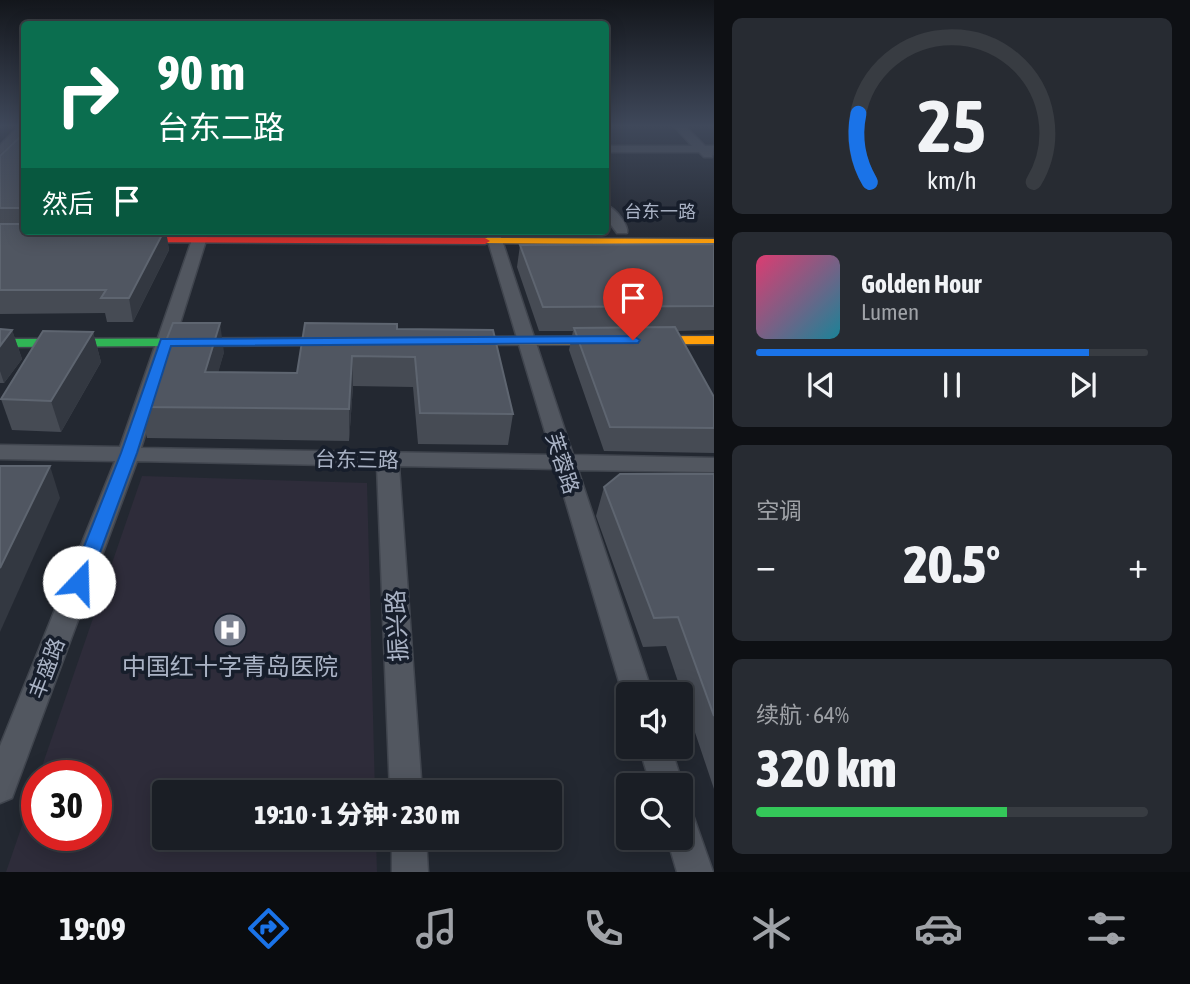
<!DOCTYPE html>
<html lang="zh">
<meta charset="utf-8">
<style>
:root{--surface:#1a1e25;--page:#272b32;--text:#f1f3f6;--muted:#9fa2a7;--line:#383c42;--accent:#1a73e8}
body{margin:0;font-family:"Asap Condensed","Noto Sans SC",sans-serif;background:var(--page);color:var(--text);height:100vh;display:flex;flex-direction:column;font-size:26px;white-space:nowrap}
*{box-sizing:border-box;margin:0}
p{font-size:23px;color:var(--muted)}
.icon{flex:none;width:38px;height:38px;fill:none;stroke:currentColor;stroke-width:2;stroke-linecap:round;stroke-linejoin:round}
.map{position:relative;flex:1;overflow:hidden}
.details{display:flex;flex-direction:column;gap:18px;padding:18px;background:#0e1014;width:476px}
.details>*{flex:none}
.banner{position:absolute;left:21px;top:21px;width:588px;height:214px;border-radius:7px;box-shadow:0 4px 18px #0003,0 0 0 2px var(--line);background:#0b6e4f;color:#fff;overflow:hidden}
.tools{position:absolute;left:616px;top:682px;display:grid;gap:14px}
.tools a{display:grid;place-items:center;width:77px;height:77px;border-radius:7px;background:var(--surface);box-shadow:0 4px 18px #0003,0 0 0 2px var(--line);font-size:35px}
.speed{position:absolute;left:21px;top:760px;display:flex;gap:14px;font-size:35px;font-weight:700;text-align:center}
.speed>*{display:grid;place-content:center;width:91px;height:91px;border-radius:50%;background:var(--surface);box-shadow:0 4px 18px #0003,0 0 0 2px var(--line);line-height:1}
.speed .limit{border:10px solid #d22;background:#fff;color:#111}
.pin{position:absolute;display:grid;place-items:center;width:60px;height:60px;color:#fff;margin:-72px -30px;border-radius:50% 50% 50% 0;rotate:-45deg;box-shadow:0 0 7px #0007}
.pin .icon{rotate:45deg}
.me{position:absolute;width:77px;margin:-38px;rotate:21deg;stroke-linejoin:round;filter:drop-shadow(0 0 5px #0008)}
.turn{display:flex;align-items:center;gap:24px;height:147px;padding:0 21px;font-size:32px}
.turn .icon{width:91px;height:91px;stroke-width:2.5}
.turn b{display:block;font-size:49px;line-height:60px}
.then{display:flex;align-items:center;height:66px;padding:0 21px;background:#0003;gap:14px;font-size:26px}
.big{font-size:52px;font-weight:800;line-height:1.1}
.details .card{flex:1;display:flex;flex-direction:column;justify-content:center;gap:10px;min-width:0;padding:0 24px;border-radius:10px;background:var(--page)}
.details .dial{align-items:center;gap:0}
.dial svg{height:182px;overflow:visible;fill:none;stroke:var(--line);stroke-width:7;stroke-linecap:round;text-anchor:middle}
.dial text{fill:var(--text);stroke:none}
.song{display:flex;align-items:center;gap:21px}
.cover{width:84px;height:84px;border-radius:10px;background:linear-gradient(135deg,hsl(340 70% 55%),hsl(190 70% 35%))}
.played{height:7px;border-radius:4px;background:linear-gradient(90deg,var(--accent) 85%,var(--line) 85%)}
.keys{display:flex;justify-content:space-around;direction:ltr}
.heat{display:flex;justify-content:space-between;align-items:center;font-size:38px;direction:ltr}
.charge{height:10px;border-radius:5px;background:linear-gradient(90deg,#34c759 64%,var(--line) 0)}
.trip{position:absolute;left:152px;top:780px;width:410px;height:70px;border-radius:7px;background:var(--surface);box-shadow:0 4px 18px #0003,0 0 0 2px var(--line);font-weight:800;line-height:70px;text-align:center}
.menu{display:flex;height:112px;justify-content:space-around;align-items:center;background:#0a0c0f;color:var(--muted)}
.menu .icon{width:49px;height:49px}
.menu .selected{color:var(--accent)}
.menu b{font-size:32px;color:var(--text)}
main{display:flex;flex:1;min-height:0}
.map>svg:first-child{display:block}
.medical{fill:#2e2c3a}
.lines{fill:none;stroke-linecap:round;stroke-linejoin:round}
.street-casing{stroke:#40454e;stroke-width:3}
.fast-casing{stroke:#40454e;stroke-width:3}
.slow-casing{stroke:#40454e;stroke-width:3}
.jam-casing{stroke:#40454e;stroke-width:3}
.street{fill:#525760;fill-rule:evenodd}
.fast{fill:#30b455;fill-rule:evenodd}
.slow{fill:#ff9f0a;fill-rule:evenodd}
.jam{fill:#e5322d;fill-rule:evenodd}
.wall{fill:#464b54}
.shaded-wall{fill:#333841}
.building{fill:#505661;stroke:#5e6570;stroke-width:2}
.route{fill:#1a73e8;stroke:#114b97;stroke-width:2}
.labels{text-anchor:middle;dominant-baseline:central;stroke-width:7;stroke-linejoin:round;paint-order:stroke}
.far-street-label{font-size:18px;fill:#aab3c5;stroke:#171e2b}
.street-label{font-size:21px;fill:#aab3c5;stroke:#171e2b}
.near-street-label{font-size:24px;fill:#aab3c5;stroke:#171e2b}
.near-poi-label{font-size:24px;fill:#aab3c5;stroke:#171e2b}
</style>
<main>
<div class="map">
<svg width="714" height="872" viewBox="0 0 714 872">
<rect width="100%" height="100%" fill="#232831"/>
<polygon class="medical" points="142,476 367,483 375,793 164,793 164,838 376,838 377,872 6,872 37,782 37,835 96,835 96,775 39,775"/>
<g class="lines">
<defs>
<g id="street">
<polygon points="20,125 24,125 24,133 0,154 0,145"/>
<polygon points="673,125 684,125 705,146 714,146 712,157 704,157 699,152 606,152 606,146 692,146"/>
<path d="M606 205C615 208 629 225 627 233H617L606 218Z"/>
<polygon points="195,231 209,231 141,448 552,455 485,231 499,231 573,455 714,458 714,472 578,470 653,695 628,695 628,705 623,695 556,469 399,466 422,793 390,793 377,466 137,461 16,787 12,798 0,803 0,746 115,461 0,459 0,445 120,447"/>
<polygon points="639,747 671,747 683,786 681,792 681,786 651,786"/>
<polygon points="681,810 693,815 713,872 677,872 667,838 681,838"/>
<polygon points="392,838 426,838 428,872 392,872"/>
</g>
<polygon id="fast" points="340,338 347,342 345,345 0,347 0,339"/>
<g id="slow">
<polygon points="485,238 714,239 714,245 481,243 480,241"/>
<polygon points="714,336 714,344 458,345 451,341 458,337"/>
</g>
<polygon id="jam" points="120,237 485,238 490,241 485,244 124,242 119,239"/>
</defs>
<use href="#street" class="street-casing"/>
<use href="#fast" class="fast-casing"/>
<use href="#slow" class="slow-casing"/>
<use href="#jam" class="jam-casing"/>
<use href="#street" class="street"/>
<use href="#fast" class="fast"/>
<use href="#slow" class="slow"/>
<use href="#jam" class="jam"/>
</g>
<g class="wall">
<polygon points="24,137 24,231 166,231 169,250 133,322 107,322 105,313 0,314 0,156"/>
<polygon points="714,244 714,330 677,331 714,428 714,453 604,451 569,350 573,331 539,331 517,267 520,245"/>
<polygon points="0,329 12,330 22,359 4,383 0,383"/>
<polygon points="397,329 513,414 508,445 418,444 413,387 353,386 349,441 147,438 140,407 224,352 218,372 297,373"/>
<polygon points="93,332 101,362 61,432 12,430 1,399"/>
<polygon points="714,474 714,789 666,646 643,647 596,516 604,487"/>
</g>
<g class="shaded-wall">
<polygon points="164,231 166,231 169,250 133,322 129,298"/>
<polygon points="220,323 224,352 210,402 205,372"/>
<polygon points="12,330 22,359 4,383 0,371 0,346"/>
<polygon points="93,332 101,362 61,432 51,401"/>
<polygon points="352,356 353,386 349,441 349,409"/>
<polygon points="50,466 60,498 0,632 0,568"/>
</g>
<g class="building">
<polygon points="20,137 24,137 24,208 0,208 0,156"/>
<polygon points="0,224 24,224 24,231 164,231 129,298 101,298 106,290 0,290"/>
<polygon points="714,244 714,306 543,307 520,245"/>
<polygon points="173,323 220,323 205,372 297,373 305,323 397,324 397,329 493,330 513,414 420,413 415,357 352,356 349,409 140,407"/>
<polygon points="675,327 714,397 714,428 610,427 574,328"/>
<polygon points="0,329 12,330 0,346"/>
<polygon points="43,331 93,332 51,401 1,399"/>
<polygon points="0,466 50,466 0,568"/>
<polygon points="620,474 714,474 714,716 678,617 654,618 604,487"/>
</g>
<linearGradient id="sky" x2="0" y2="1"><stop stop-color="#13161b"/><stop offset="0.51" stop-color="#3f485a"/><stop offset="1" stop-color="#3f485a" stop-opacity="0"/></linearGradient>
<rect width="714" height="247" fill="url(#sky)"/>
<polygon class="route" points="633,336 640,340 638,343 171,346 137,453 89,582 86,587 73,587 70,582 121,453 161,339"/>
<defs>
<symbol id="hospital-disc" viewBox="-11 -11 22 22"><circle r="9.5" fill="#7b8291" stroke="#171e2b"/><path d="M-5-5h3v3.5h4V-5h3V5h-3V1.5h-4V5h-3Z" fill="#fff"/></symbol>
</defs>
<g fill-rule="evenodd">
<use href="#hospital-disc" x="211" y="611" width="38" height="38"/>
</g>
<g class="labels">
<g class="far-street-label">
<text x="660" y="211">台东一路</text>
</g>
<g class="street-label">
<text transform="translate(357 459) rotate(1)">台东三路</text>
<text transform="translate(563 463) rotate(72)">芙蓉路</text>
<text transform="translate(46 668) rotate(-69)">丰盛路</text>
</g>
<g class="near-street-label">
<text transform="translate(397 626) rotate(-93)">振兴路</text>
</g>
<g class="near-poi-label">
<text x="230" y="666">中国红十字青岛医院</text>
</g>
</g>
</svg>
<div class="tools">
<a><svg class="icon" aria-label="sound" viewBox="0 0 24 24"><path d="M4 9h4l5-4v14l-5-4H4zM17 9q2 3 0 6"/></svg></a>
<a><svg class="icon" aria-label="search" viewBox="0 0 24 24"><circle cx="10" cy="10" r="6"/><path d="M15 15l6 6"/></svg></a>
</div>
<div class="speed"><div class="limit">30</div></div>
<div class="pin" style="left:633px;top:340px;background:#d93025"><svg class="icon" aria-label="arrive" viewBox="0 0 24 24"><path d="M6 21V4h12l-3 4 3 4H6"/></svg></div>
<svg class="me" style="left:79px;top:582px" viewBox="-20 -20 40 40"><circle r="19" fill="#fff"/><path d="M0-13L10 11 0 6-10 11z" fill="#1a73e8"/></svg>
<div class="trip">19:10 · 1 分钟 · 230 m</div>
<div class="banner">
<div class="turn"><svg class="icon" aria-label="right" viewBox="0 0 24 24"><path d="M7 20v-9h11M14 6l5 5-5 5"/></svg><div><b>90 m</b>台东二路</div></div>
<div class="then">然后<svg class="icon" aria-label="arrive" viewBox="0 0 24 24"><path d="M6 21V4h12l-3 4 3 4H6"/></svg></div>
</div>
</div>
<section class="details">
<div class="card dial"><svg viewBox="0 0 100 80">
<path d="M14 69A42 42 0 1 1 86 69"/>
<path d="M14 69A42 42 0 0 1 9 39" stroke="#1a73e8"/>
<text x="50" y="56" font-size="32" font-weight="700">25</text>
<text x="50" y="72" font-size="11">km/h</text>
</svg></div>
<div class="card">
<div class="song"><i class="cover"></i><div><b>Golden Hour</b><p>Lumen</p></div></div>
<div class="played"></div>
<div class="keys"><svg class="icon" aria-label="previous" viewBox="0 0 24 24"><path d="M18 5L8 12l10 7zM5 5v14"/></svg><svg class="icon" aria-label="pause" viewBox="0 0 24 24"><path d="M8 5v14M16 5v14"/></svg><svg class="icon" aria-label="next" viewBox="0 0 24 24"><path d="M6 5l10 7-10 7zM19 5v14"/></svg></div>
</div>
<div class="card"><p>空调</p>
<div class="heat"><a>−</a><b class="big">20.5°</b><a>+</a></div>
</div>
<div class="card"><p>续航 · 64%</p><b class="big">320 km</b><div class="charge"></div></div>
</section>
</main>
<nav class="menu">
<b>19:09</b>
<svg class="icon selected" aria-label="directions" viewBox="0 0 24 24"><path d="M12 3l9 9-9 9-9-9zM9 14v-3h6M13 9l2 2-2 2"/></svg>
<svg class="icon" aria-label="music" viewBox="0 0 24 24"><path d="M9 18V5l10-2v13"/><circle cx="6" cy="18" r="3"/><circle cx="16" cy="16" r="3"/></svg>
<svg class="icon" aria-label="phone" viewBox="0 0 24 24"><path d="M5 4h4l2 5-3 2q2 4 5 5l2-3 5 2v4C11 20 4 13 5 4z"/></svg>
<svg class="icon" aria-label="climate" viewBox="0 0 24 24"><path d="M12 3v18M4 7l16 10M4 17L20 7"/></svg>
<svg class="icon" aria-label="car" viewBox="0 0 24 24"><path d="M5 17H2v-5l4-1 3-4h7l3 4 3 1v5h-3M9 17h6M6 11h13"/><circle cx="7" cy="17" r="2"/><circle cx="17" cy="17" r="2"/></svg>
<svg class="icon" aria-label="filters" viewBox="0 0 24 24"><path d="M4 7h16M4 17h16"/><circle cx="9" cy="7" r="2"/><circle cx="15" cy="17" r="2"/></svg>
</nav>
